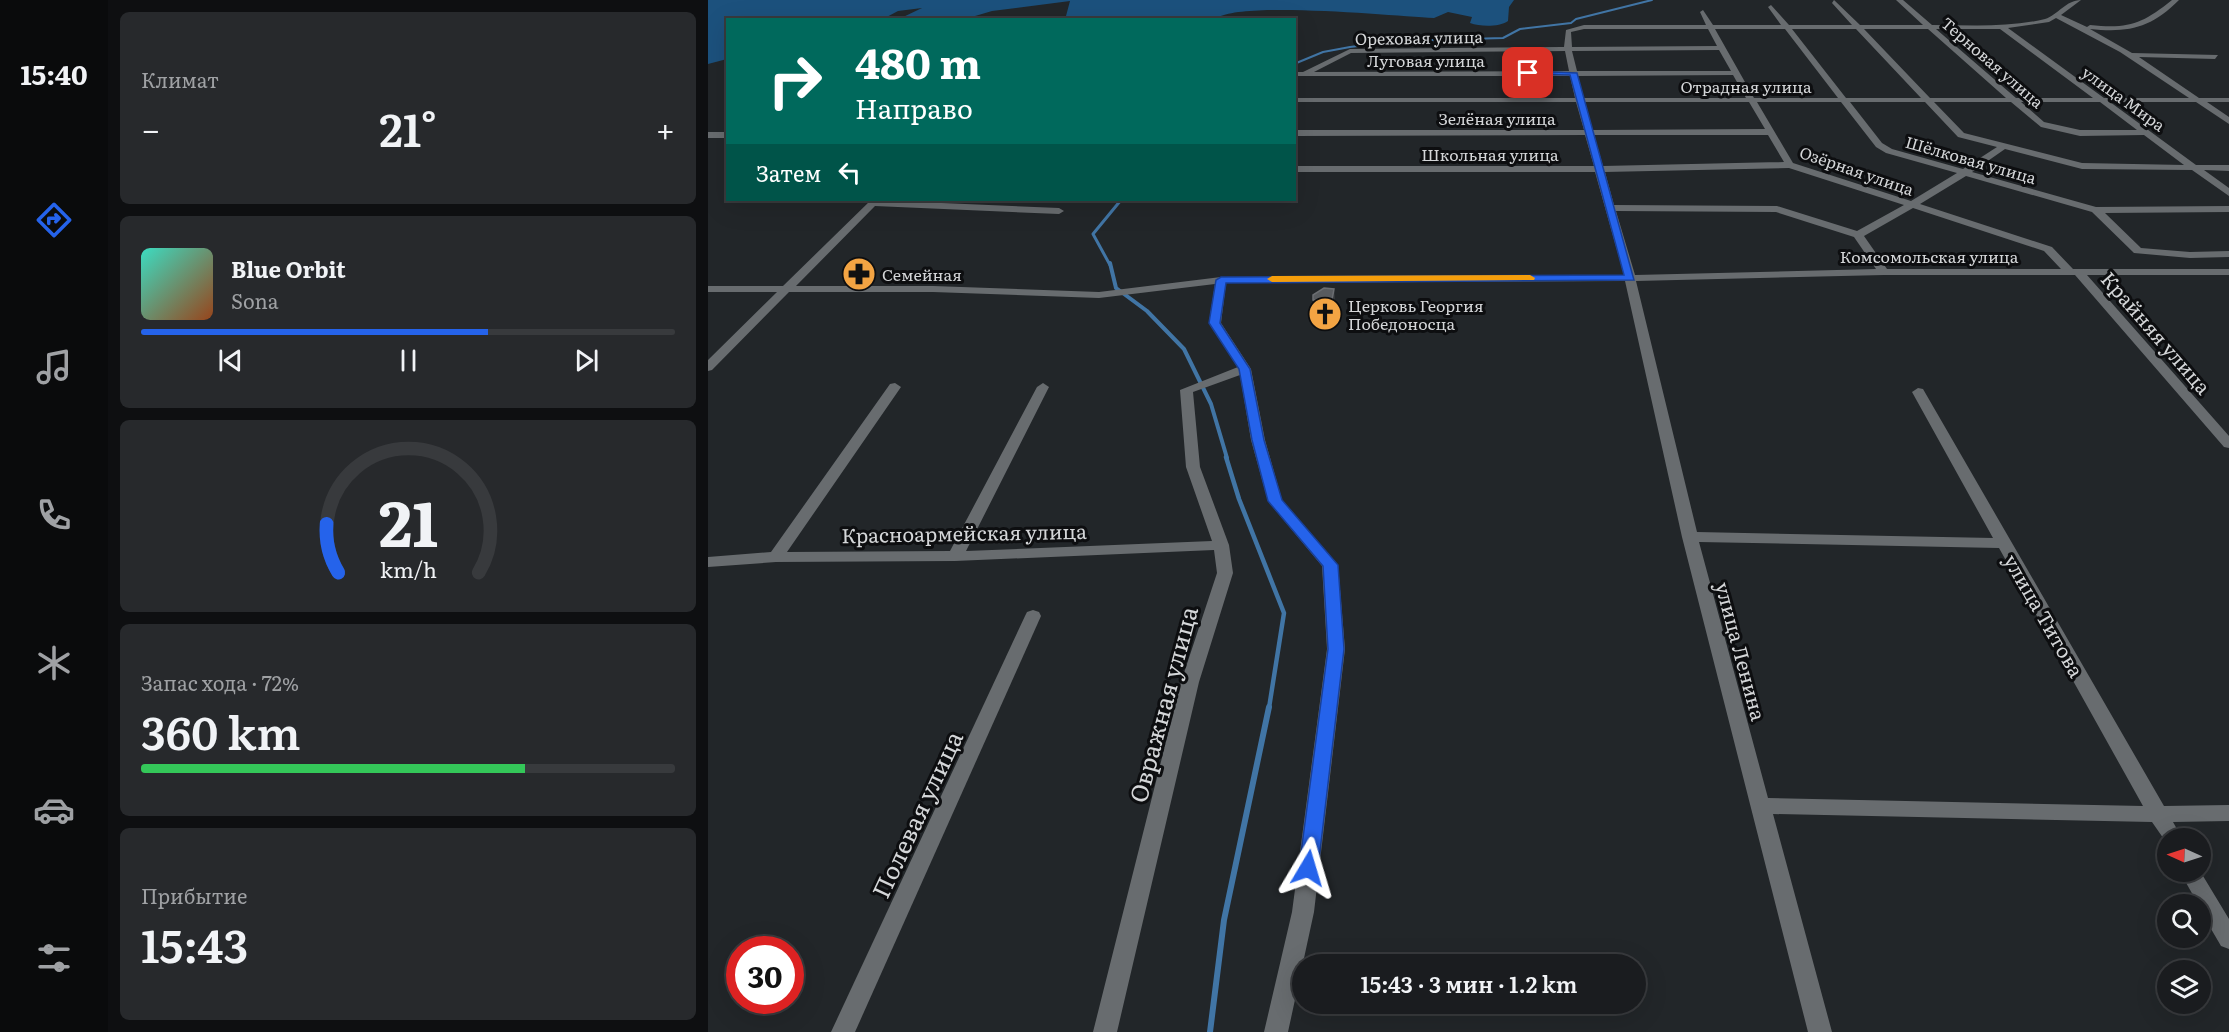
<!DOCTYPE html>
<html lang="ru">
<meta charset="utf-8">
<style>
:root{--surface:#1a1c1f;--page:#27292c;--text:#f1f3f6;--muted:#9fa1a4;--line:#383a3d;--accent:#2563eb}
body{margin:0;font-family:Literata,serif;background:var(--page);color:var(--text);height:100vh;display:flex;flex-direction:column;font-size:22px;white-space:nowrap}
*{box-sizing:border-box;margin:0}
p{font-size:20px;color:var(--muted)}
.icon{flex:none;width:33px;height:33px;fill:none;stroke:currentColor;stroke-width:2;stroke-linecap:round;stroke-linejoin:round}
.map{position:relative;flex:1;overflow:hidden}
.drawer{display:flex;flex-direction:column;gap:12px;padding:12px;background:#0e0f11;width:600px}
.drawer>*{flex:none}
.hud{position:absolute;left:18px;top:18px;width:570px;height:183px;border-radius:0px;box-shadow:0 6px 24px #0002,0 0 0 2px var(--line);background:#00695c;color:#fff;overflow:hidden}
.needle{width:39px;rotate:273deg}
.tools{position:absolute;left:1449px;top:828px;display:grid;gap:12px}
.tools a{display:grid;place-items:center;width:54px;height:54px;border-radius:50%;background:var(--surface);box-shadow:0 6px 24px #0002,0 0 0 2px var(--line);font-size:30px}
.speed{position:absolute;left:18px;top:936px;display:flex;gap:12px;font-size:30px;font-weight:700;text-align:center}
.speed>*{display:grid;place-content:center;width:78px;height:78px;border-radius:50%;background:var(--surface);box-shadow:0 6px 24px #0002,0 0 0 2px var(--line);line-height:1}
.speed .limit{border:9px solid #d22;background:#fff;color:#111}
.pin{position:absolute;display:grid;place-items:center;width:51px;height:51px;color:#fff;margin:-26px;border-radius:12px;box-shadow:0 3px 9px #0006}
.me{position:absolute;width:66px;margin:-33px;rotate:7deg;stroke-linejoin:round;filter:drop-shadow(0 0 4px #0008)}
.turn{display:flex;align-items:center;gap:21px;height:126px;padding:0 30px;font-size:27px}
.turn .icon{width:78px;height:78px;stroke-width:2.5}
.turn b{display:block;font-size:42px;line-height:51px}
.then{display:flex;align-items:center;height:57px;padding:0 30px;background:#0003;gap:12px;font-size:22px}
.big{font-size:45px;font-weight:600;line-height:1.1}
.drawer .tile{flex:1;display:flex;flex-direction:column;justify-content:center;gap:9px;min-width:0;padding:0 21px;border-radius:9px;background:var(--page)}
.drawer .dial{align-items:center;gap:0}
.dial svg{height:156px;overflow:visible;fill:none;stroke:var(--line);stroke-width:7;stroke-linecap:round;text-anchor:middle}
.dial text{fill:var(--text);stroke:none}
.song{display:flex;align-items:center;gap:18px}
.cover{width:72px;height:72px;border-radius:9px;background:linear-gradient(135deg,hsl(170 70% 55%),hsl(20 70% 35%))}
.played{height:6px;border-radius:3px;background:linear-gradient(90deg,var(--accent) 65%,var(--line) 65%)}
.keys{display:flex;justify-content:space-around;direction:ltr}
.heat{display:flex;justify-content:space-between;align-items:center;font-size:33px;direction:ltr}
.charge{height:9px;border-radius:4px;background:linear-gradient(90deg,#34c759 72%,var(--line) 0)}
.trip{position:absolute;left:584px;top:954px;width:354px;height:60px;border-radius:30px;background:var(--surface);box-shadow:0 6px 24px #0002,0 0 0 2px var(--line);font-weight:600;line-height:60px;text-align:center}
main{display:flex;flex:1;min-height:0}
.tab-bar{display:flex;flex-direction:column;width:108px;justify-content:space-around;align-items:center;background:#0a0b0c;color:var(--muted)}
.tab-bar .icon{width:42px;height:42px}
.tab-bar .on{color:var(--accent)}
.tab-bar b{font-size:27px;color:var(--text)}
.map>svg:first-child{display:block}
.forest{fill:#1c517d}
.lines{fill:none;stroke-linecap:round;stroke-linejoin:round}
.stream-far4{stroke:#4175a5;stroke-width:2}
.stream-far3{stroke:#4175a5;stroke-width:3}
.stream-far2{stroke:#4175a5;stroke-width:4}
.stream-far1{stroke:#4175a5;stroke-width:4.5}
.stream{stroke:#4175a5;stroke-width:6}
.minor{fill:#686c6f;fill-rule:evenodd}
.wall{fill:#484c50}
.shaded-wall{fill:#33373a}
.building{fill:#585b5f;stroke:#6b6e72;stroke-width:1.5}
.route{fill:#2563eb;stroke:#184099;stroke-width:1.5}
.slow{fill:#f59e0b}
.labels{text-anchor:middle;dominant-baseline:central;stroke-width:6;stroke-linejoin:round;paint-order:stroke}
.far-street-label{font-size:16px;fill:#d4d6d8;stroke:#0d0e10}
.far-poi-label{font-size:16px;fill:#d4d6d8;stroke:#0d0e10;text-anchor:start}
.street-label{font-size:20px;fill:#d4d6d8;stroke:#0d0e10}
.near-street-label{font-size:24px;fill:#d4d6d8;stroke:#0d0e10}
</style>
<main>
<nav class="tab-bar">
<b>15:40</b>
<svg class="icon on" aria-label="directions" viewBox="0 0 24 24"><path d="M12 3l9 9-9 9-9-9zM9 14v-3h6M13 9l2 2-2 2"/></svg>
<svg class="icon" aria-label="music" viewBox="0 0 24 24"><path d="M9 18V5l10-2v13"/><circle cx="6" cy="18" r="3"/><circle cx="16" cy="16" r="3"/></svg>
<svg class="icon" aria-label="phone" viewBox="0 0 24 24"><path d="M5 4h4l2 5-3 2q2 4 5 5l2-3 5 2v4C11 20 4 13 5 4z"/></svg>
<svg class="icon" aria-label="climate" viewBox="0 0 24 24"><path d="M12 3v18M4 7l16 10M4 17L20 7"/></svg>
<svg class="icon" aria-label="car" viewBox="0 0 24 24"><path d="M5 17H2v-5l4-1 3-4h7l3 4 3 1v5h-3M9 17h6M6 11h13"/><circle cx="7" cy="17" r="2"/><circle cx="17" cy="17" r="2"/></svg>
<svg class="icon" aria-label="filters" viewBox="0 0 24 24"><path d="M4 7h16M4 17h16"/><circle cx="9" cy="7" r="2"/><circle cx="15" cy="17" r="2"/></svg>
</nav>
<section class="drawer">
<div class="tile"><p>Климат</p>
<div class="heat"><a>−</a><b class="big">21°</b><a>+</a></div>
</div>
<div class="tile">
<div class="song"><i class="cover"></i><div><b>Blue Orbit</b><p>Sona</p></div></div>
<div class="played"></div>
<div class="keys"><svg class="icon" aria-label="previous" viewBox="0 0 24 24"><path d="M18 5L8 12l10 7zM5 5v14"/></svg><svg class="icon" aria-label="pause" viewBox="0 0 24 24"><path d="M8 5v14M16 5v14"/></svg><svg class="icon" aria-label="next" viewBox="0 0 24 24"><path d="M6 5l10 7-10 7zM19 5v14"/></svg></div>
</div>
<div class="tile dial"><svg viewBox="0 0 100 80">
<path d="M14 69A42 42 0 1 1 86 69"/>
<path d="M14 69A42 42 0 0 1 8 44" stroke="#2563eb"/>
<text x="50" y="56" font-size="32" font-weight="700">21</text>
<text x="50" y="72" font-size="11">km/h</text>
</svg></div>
<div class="tile"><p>Запас хода · 72%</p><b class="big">360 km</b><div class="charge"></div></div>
<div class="tile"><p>Прибытие</p><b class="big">15:43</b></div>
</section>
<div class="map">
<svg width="1521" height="1032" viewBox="0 0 1521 1032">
<rect width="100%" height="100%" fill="#222629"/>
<path class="forest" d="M0 0H806L801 7 800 21C791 27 773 27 762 23L764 17 740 12 726 18C685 16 537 1 509 18L358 16 362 1 284 11 257 19H191L214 8 190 11 175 19 20 20 19 59 0 64Z"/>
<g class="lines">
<polyline class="stream-far4" points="586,64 615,52 642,47 688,41 795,38 812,29 863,23 868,19 944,0"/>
<polyline class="stream-far3" points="402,265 385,234 413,200"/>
<polyline class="stream-far2" points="402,263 408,288 439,311 476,349 503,404 519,458"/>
<polyline class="stream-far1" points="518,457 531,499 576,613 561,708"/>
<polyline class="stream" points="502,1032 516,920 561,707"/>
<g class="minor">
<path d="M1126 0 1152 25H1215L1188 0H1195L1224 25C1261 25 1300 28 1337 19 1350 15 1358 0 1373 0L1353 15 1379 27 1382 25C1421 29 1434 24 1464 0H1471C1443 28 1421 33 1382 29L1424 53 1510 55 1507 59 1431 57 1491 98H1521V102H1499L1521 117V124L1488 102H1402L1488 165H1521V171L1496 170 1521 188V196L1484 170 1374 169 1297 149 1264 172 1388 207 1521 206V212L1397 213 1433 248 1482 252 1521 251V257L1482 258 1426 253 1384 212 1258 176 1212 204 1344 247 1365 269H1521V275H1379L1521 436V448L1516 447 1367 275H1176L928 281 989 532 1285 538 1204 392 1210 388 1215 389 1456 806 1521 805V821L1465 822 1474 838H1460V845L1444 822 1065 814 1124 1032H1100L974 537 917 281 518 283 513 323 543 369 557 440 574 500 630 565 637 649 606 912 580 1032H556L584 912 619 649 614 566 560 501 543 440 532 375 485 392 492 467 521 545 525 573 491 682 409 1032H385L473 682 509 573 506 550 247 561 68 562 0 567V557L63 552 182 384 187 383 193 387 79 552 242 551 329 387 335 383 341 387 258 551 504 541 478 467 472 390 530 367 501 323 507 284 391 298 225 292H81L4 370 0 371V360L69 292H0V286H75L163 200 351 208 356 211 351 214 167 206 88 286H225L391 292 513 277 916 275 887 172H586V166H886L877 135 586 136V130H876L868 102H586V98H867L862 76H586V72H595L642 49 856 47 858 30 876 25H998L992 12 995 10 1005 25H1073L1060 7 1063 5 1081 25H1144L1124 3ZM1348 18 1412 52 1481 98H1396L1300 28 1341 22ZM876 29H1000L1009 46 864 47 863 32ZM1007 29H1077L1130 98H1046ZM1084 29H1148L1213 98H1138ZM1156 29H1220L1298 98H1222ZM1228 29H1292L1385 98H1308ZM1011 50 1023 71H869L864 51ZM857 51 861 71 606 72 643 53ZM1025 75 1038 98H875L870 76ZM876 102H1041L1057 129 884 130ZM1049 102H1133L1168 147 1178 153 1249 173 1203 201 1085 163ZM1142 102H1217L1250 137 1289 147 1255 169 1184 149 1174 143ZM1226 102H1303L1333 127 1372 136 1436 135 1476 165 1374 163 1256 133ZM1313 102H1392L1429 130H1372L1336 122ZM886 135H1060L1076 162 895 166ZM1081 168 1196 205 1149 231 1069 206 906 205 897 172ZM1205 208 1336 251 1353 269H1179L1156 236ZM908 211 1068 212 1146 237 1168 269 927 275ZM991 542 1291 548 1435 806 1060 798Z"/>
<rect x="0" y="132" width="20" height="6"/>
<polygon points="325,610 331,612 333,616 147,1032 123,1032 317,616 319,612"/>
<polygon points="1492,871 1521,919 1521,949 1513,946 1492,910 1492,904 1490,904 1472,872"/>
</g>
</g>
<polygon class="wall" points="626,289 627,308 626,319 606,319 605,300"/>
<polygon class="shaded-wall" points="626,289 627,308 626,319 624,300"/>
<polygon class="building" points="616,288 626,289 624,300 605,300 605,295"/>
<polygon class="route" points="820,71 869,73 926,280 518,283 512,323 542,369 556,440 574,500 630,565 636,649 610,868 607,874 600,876 594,874 591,868 620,649 615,566 560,501 544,440 531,369 501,323 508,280 513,277 916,275 862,75 818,74"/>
<polygon class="slow" points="822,275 827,278 826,280 564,282 559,279 564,276"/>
<defs>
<symbol id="pharmacy-disc" viewBox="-11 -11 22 22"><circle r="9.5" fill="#f3a443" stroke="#0d0e10"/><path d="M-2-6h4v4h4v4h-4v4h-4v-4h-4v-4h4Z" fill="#111"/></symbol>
<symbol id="church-disc" viewBox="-11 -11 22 22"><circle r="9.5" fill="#f3a443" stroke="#0d0e10"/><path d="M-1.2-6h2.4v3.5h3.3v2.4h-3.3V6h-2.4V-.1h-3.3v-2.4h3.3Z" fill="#111"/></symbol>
</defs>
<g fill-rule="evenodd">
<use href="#pharmacy-disc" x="132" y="255" width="38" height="38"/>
<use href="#church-disc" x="598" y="295" width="38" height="38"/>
</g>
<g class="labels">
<g class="far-street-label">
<text transform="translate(711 37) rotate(-1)">Ореховая улица</text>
<text x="718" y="60">Луговая улица</text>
<text transform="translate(1285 62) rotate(41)">Терновая улица</text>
<text x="1038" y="86">Отрадная улица</text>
<text transform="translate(1416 98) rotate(36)">улица Мира</text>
<text x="789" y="118">Зелёная улица</text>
<text x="782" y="154">Школьная улица</text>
<text transform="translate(1263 159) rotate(16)">Шёлковая улица</text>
<text transform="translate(1149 170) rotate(19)">Озёрная улица</text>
<text x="1221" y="256">Комсомольская улица</text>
</g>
<g class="far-poi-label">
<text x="174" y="274">Семейная</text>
<text x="640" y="305">Церковь Георгия<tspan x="640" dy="18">Победоносца</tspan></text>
</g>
<g class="street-label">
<text transform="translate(1449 332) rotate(49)">Крайняя улица</text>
<text transform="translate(256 532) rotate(-1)">Красноармейская улица</text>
<text transform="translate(1337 615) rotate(60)">улица Титова</text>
<text transform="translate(1034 651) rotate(75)">улица Ленина</text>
</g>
<g class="near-street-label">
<text transform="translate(454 704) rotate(-75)">Овражная улица</text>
<text transform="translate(208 814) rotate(-65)">Полевая улица</text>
</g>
</g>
</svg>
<div class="tools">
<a><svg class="needle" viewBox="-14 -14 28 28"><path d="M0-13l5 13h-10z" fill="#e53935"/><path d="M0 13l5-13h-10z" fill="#9fa1a4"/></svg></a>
<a><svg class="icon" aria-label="search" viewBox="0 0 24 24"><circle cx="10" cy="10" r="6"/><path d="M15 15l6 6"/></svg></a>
<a><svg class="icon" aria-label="layers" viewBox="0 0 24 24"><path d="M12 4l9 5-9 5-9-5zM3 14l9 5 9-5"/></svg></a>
</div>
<div class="speed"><div class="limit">30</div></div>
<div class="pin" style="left:820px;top:73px;background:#d93025"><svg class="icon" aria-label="arrive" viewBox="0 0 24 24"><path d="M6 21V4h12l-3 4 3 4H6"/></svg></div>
<svg class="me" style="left:600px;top:868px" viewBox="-20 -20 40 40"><path d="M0-17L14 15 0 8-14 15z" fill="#2563eb" stroke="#fff" stroke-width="4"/></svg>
<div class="trip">15:43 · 3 мин · 1.2 km</div>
<div class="hud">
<div class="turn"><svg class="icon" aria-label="right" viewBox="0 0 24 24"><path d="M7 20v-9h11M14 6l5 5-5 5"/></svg><div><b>480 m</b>Направо</div></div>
<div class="then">Затем<svg class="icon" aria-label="left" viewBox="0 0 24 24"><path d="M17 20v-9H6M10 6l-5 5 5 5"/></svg></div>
</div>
</div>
</main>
